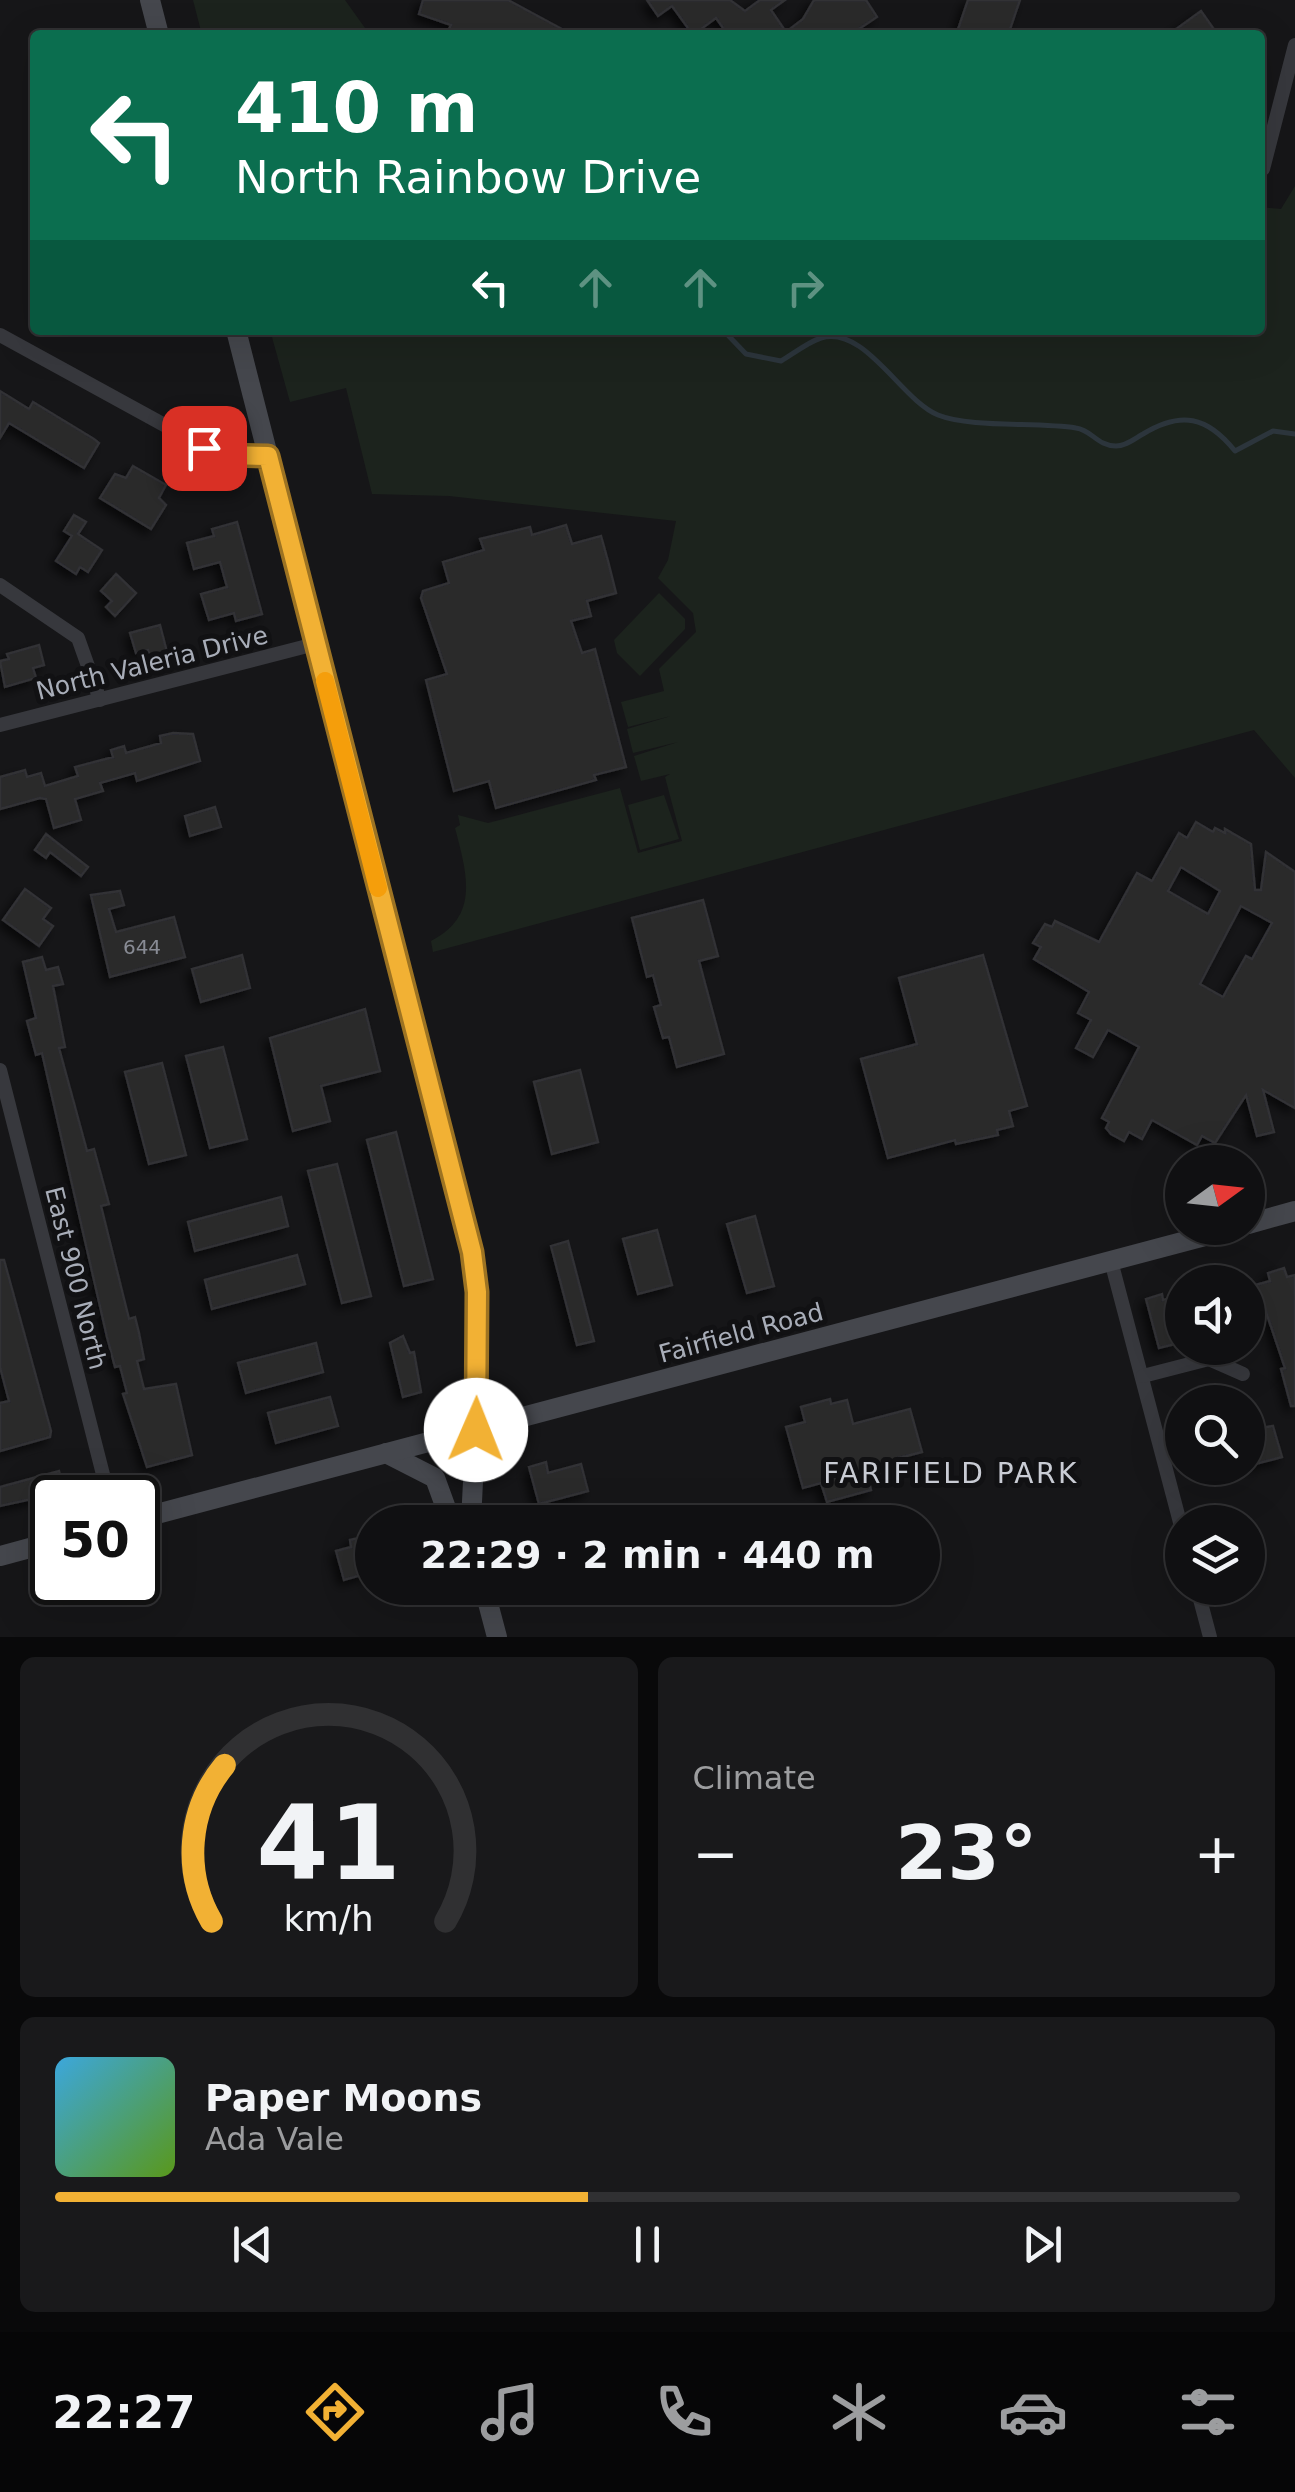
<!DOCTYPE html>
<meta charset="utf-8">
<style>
:root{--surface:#101012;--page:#19191b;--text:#f1f3f6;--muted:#9c9d9f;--line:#303032;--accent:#f2b134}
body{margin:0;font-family:"DejaVu Sans",sans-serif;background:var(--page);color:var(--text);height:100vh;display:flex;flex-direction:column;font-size:38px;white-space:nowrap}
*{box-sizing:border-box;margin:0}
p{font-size:32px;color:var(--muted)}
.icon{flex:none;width:55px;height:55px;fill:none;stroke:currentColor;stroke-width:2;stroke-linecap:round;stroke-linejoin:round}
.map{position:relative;height:1637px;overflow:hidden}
.side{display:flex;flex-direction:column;gap:20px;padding:20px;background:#09090a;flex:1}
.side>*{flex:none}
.banner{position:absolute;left:30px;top:30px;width:1235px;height:305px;border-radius:10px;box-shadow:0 10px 40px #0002,0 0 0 2px var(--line);background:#0b6e4f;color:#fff;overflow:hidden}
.needle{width:65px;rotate:75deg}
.controls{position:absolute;left:1165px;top:1145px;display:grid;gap:20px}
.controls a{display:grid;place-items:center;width:100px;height:100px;border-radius:50%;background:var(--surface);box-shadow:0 10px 40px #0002,0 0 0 2px var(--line);font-size:50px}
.speed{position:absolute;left:30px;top:1475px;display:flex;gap:20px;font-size:50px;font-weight:700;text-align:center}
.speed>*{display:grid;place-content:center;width:130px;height:130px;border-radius:50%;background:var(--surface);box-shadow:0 10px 40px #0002,0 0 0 2px var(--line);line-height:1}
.speed .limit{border:5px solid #111;border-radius:15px;background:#fff;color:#111}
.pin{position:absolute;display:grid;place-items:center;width:85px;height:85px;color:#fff;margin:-42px;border-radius:20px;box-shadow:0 5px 15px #0006}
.me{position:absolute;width:110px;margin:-55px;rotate:1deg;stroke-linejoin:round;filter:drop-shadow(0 0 8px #0008)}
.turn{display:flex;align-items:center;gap:35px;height:210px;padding:0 40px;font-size:45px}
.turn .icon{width:130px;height:130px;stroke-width:2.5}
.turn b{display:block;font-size:70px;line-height:85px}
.lanes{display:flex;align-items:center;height:95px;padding:0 40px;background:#0003;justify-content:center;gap:50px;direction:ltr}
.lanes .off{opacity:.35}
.big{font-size:75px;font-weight:700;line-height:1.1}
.side .widget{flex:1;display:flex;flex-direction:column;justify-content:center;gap:15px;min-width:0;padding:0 35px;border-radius:15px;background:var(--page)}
.side .dial{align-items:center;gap:0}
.dial svg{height:260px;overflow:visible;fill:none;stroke:var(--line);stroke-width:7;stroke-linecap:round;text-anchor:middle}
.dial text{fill:var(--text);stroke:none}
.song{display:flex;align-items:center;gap:30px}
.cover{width:120px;height:120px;border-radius:15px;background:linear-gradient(135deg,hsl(200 70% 55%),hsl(90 70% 35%))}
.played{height:10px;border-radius:5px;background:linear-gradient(90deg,var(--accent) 45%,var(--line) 45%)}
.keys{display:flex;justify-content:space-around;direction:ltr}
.heat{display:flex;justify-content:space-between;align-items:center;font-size:55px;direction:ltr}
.side .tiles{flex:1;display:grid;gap:20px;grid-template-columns:1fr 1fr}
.widget:last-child{grid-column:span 2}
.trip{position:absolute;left:355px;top:1505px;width:585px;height:100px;border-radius:50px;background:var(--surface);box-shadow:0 10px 40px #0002,0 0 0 2px var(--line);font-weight:700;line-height:100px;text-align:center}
.dock{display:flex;height:160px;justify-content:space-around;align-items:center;background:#060607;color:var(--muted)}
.dock .icon{width:70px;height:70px}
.dock .active{color:var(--accent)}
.dock b{font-size:45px;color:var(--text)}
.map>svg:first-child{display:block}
.green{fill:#1c231d}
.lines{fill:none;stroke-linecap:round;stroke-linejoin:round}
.stream{stroke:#2c353c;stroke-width:5}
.building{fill:#29292c;stroke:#303034;stroke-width:2.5;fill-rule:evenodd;filter:url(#shadow)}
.street{stroke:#37383d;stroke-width:14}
.secondary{stroke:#45474d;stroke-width:20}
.route-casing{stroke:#9d7322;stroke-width:25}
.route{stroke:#f2b134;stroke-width:18}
.slow{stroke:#f59e0b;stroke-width:18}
.labels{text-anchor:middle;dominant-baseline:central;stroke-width:10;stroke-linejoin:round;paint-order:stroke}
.number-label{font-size:20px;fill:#888b94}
.street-label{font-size:25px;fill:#a8adb8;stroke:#111113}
.neighbourhood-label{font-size:28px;letter-spacing:2.5px;fill:#c9ccd4;stroke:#111113}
</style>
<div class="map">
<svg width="1295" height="1637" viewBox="0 0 1295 1637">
<defs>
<filter id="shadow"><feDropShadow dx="-5" dy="5" stdDeviation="5" flood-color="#0009"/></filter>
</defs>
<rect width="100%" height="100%" fill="#161618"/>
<g class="green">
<polygon points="193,0 345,0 370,35 202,35"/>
<path d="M1295 186V778L1254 730 433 952 431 941C480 916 467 874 455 828L460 825 458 815 488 823 620 788 638 853 682 841 665 777 670 774 641 781 634 756 678 742 633 753 627 729 671 716 628 727 621 702 664 691 659 669 696 632 693 613 658 578 668 560 676 521 449 496 372 494 346 388 290 402 270 330H1260V207L1281 209Z"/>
<polygon points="659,593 685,619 685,629 640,676 617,653 614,640"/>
<polygon points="664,795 679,839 640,850 628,805"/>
</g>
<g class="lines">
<path class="stream" d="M723 330 746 354 781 361C793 354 808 342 821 338 865 325 901 400 938 415 970 428 1038 422 1076 428 1092 430 1097 446 1116 446 1126 446 1134 439 1143 434 1181 411 1207 416 1235 451L1273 431 1295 434"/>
</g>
<g class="building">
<polygon points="423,0 508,0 573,35 466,35 449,29 451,25 419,14"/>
<polygon points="647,0 730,0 745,11 760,0 785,0 771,10 786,32 803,19 814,0 866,0 877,17 850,35 728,35 716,18 693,35 672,6 658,16"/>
<polygon points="968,0 1020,0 1008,35 956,35"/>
<polygon points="1201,11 1218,35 1168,35"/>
<polygon points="0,391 29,409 33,402 94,439 99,443 84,468 9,423 0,438"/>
<polygon points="133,466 166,485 159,498 166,505 151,529 100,498 115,474 126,478"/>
<polygon points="74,515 86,522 78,534 102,550 88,572 80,567 76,574 56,561 72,536 64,531"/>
<polygon points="237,522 262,614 236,621 234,613 209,620 201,594 227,587 220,562 194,569 187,543 214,536 212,529"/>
<polygon points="566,525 572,544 601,536 608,561 616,593 587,601 591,616 571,621 582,653 595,649 626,767 594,775 596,780 496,808 489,781 454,791 426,680 447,674 421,598 423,591 449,583 443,562 484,550 480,539 530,527 532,535"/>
<polygon points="116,574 136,593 115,616 106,607 112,601 101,591"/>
<polygon points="160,625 168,656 151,660 148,650 136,653 130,633"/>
<polygon points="39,645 44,665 33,668 36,678 5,687 0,661 9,659 7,654"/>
<polygon points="173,733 193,734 200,761 137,781 135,773 100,783 103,791 75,799 81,820 54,828 46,799 40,798 0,809 0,777 25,770 27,777 41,773 45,786 78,776 75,767 113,757 111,750 124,746 126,753 161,743 160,736"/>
<polygon points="215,807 221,827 190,836 185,816"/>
<path d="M1196 822 1213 832 1215 828 1225 833V829L1251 844 1255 890H1261L1266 852 1295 872V1108L1263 1090 1274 1132 1257 1136 1246 1095 1215 1143 1202 1136 1197 1145 1152 1120 1142 1139 1129 1132 1124 1141 1111 1134 1106 1128 1109 1122 1102 1118 1139 1047 1108 1030 1093 1057 1076 1048 1091 1020 1078 1013 1089 992 1034 959 1041 947 1033 943 1045 924 1052 927 1055 921 1099 942 1137 873 1152 881 1179 833 1187 838ZM1181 867 1220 891 1208 914 1168 891ZM1241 906 1272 923 1252 959 1246 956 1223 997 1200 984Z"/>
<polygon points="46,834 88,867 81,876 50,852 46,858 35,850"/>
<polygon points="25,889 51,908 43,919 53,926 39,946 3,920"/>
<polygon points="120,891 124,905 109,909 116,932 174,917 185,957 110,977 91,895"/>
<polygon points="703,900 718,956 699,961 724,1054 677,1067 669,1037 663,1038 654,1007 661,1005 653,975 647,977 632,918"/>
<polygon points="242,955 250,988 201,1002 192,969"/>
<polygon points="983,955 1027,1106 1009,1111 1013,1126 997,1130 998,1135 956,1144 955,1140 888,1158 861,1059 917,1044 899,978"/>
<polygon points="42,957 46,970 58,967 63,984 53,986 65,1047 59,1048 87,1151 94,1149 109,1204 101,1206 129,1319 135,1317 139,1333 144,1359 137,1361 144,1389 176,1384 192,1455 147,1467 123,1394 127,1393 120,1366 115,1367 107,1337 42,1053 36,1055 27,1021 36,1018 23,962"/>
<polygon points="365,1009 380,1071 321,1086 330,1121 293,1131 270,1038"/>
<polygon points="223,1047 247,1139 210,1148 186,1056"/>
<polygon points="162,1063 186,1155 149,1164 125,1072"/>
<polygon points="580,1070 598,1142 552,1154 534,1082"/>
<polygon points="396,1132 433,1279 404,1286 367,1140"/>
<polygon points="337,1164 371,1296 342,1303 308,1171"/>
<polygon points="281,1197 288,1226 195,1251 188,1222"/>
<polygon points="755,1216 774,1286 747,1293 727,1224"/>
<polygon points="657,1230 672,1285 638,1294 623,1239"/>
<polygon points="568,1241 594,1341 577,1345 551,1246"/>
<polygon points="297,1255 305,1284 212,1309 205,1280"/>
<polygon points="0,1260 4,1260 51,1431 50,1437 0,1451 0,1403 9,1401 0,1367"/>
<polygon points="1284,1268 1287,1277 1295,1275 1295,1406 1291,1406 1281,1369 1285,1368 1264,1306 1248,1310 1248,1287 1270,1281 1268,1273"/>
<polygon points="1162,1294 1163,1300 1182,1295 1182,1333 1173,1336 1175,1344 1159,1348 1146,1299"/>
<polygon points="403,1336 410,1353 414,1352 421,1392 403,1397 390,1343"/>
<polygon points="316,1343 323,1372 246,1393 238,1363"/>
<polygon points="330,1397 338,1426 276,1443 268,1413"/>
<polygon points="830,1399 831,1404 847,1400 853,1424 910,1409 922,1452 899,1458 902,1469 868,1478 871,1490 827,1502 821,1483 803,1488 786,1427 805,1422 801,1407"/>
<polygon points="1273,1426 1282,1457 1248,1466 1248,1430"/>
<polygon points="546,1462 548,1473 581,1464 588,1491 539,1504 529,1467"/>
<polygon points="59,1471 64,1492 0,1506 0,1487"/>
<polygon points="363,1537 365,1543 372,1541 372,1572 344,1580 336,1551 351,1547 350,1540"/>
</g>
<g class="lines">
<g class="street">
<polyline points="1263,169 1295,45"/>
<polyline points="0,335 210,450 268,456"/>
<polyline points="0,585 78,638 100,700"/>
<polyline points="0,725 315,644"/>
<polyline points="0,1070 109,1498"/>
<polyline points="1111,1261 1182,1530"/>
<polyline points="1143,1376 1209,1359 1243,1374"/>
<polyline points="1197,1588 1210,1637"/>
</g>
<g class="secondary">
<polyline points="150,0 159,35"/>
<polyline points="236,330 475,1268 477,1400 471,1522"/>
<polyline points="1248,1224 1295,1211"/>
<polyline points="386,1453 435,1478 451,1522"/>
<polyline points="138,1519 1235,1228"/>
<polyline points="0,1556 52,1542"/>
<polyline points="484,1588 497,1637"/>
</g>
</g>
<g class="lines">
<defs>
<polyline id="route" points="204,448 226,455 268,456 472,1252 477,1292 476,1430"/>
</defs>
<use href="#route" class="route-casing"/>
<use href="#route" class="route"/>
<polyline class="slow" points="325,681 378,888"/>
</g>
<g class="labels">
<g class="number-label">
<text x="142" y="947">644</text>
</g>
<g class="street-label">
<text transform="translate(152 663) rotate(-14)">North Valeria Drive</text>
<text transform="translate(76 1278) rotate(76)">East 900 North</text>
<text transform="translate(741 1333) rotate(-15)">Fairfield Road</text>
</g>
<g class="neighbourhood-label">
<text x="951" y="1473">FARIFIELD PARK</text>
</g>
</g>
</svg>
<div class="controls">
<a><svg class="needle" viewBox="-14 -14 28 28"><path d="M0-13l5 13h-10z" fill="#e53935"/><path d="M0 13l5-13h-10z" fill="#9c9d9f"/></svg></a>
<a><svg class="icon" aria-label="sound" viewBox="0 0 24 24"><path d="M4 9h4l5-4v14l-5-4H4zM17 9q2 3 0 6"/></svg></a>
<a><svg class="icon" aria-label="search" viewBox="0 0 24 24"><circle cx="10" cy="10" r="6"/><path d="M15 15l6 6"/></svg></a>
<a><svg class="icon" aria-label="layers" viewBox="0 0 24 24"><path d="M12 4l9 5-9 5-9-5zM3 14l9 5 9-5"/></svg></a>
</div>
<div class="speed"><div class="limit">50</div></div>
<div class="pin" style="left:204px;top:448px;background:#d93025"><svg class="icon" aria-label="arrive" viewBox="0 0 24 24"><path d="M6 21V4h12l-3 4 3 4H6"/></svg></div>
<svg class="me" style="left:476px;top:1430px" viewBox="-20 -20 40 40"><circle r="19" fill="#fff"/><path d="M0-13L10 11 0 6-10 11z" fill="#f2b134"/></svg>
<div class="trip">22:29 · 2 min · 440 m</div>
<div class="banner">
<div class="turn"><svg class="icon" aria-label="left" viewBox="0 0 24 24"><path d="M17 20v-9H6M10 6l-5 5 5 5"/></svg><div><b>410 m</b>North Rainbow Drive</div></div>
<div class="lanes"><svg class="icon" aria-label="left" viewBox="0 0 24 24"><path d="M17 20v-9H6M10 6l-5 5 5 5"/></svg><svg class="icon off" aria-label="ahead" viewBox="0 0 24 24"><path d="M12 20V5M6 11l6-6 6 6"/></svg><svg class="icon off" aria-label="ahead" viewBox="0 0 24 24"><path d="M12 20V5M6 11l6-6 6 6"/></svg><svg class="icon off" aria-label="right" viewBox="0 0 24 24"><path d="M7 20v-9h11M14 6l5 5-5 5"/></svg></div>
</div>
</div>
<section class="side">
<div class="tiles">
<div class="widget dial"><svg viewBox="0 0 100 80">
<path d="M14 69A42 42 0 1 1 86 69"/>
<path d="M14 69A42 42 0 0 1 18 21" stroke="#f2b134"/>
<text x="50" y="56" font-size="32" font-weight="700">41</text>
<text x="50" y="72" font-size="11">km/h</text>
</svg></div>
<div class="widget"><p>Climate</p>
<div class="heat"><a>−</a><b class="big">23°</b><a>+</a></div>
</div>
<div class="widget">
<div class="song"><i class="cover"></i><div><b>Paper Moons</b><p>Ada Vale</p></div></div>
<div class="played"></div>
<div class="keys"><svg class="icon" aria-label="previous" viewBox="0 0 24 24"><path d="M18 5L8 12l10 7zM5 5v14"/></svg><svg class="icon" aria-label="pause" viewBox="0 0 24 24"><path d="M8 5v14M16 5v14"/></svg><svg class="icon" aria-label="next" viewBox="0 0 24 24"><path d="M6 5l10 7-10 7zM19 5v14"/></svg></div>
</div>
</div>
</section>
<nav class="dock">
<b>22:27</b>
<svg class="icon active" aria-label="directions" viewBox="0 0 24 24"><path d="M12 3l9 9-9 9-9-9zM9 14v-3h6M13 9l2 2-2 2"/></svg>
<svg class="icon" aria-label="music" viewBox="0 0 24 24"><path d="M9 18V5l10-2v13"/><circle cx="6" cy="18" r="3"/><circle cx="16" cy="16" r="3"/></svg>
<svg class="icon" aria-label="phone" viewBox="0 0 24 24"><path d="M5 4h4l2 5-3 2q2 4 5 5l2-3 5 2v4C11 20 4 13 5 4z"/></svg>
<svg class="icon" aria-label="climate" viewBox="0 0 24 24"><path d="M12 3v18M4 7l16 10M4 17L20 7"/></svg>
<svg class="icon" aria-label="car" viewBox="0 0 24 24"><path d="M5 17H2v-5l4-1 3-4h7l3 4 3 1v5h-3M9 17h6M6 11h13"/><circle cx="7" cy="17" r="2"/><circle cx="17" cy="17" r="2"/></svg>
<svg class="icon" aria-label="filters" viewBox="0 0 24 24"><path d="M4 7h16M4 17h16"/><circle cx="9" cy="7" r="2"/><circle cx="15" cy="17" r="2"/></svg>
</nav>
